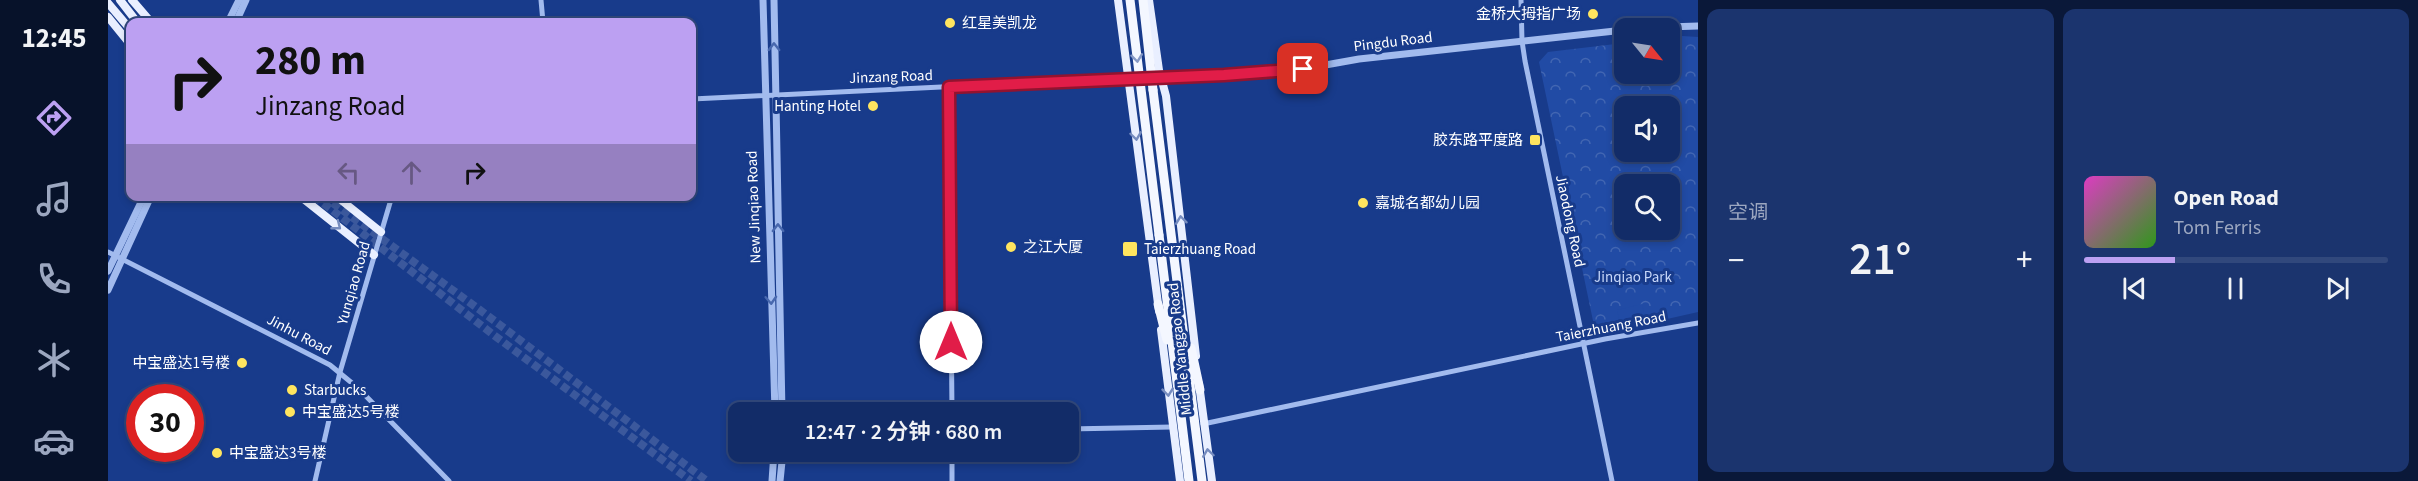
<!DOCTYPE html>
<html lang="zh">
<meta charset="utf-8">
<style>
:root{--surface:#122c68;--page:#1b346e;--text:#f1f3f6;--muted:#9ca7c0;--line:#31487c;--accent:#bca0f2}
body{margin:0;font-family:"Source Sans 3","Noto Sans SC",sans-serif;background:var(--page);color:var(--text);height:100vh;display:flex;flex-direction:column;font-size:22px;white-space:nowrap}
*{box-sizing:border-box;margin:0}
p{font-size:20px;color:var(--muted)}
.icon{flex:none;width:33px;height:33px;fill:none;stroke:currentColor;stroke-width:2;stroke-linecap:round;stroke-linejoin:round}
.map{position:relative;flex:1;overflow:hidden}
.panel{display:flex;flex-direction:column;gap:9px;padding:9px;background:#0a1839;width:720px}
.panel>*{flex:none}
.guide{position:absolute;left:18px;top:18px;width:570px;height:183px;border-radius:12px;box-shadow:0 3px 9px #0003,0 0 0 2px var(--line);background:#bca0f2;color:#111;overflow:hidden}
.needle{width:39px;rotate:120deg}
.buttons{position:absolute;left:1506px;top:18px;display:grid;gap:12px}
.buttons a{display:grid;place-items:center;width:66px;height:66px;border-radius:12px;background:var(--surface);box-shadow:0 3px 9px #0003,0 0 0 2px var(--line);font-size:30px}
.speed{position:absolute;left:18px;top:384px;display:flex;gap:12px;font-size:30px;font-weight:700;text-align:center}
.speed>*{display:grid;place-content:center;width:78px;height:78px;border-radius:50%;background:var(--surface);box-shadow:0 3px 9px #0003,0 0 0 2px var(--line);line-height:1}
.speed .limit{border:9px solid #d22;background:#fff;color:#111}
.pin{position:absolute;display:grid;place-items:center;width:51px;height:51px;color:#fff;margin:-26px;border-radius:12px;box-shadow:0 3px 9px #0006}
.me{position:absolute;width:66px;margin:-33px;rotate:0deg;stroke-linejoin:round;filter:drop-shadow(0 0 4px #0008)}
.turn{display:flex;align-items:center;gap:21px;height:126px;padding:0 30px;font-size:27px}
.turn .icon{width:78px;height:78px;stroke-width:2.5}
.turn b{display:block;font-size:42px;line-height:51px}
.lanes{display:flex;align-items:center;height:57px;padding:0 30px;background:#0003;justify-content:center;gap:30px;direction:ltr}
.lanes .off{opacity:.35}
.big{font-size:45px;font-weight:600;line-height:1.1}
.panel .widget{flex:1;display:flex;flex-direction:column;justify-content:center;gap:9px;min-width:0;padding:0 21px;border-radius:12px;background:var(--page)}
.song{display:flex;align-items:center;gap:18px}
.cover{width:72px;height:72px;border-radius:9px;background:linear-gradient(135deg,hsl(310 70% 55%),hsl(110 70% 35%))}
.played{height:6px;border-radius:3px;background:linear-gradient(90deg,var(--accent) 30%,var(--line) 30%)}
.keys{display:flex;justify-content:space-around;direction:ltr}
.heat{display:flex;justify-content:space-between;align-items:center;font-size:33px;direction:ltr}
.panel .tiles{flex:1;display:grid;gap:9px;grid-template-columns:repeat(2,1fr)}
.trip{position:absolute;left:620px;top:402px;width:351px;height:60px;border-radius:12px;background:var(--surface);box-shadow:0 3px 9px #0003,0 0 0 2px var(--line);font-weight:600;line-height:60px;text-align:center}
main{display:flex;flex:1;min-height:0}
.tab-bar{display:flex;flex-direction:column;width:108px;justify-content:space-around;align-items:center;background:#07122a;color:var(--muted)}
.tab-bar .icon{width:42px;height:42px}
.tab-bar .on{color:var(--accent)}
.tab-bar b{font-size:27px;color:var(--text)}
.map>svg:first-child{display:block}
.forest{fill:url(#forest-crowns);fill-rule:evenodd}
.garden{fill:#214ba5}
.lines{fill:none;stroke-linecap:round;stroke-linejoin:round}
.primary-tunnel{stroke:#3b589c;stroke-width:8;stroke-dasharray:8 4;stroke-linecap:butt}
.minor{stroke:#a2bbee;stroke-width:5}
.tertiary{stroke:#a2bbee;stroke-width:7}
.primary{stroke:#e9efff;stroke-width:8}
.trunk{stroke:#f4f7ff;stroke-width:9}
.trunk-bridge{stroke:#f4f7ff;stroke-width:9}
.oneway{stroke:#4868ae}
.oneway2{stroke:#8699c5}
.oneway3{stroke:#768cbf}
.route-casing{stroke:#92132f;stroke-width:15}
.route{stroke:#e11d48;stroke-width:10}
.poi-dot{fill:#ffe55f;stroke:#183b8b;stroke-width:2}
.labels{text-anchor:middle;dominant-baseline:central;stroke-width:6;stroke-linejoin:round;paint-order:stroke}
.poi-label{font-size:15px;fill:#fff;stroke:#183b8b;text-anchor:start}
.street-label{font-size:15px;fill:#fff;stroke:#183b8b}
.park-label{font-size:15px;fill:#c8d8fa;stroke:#183b8b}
</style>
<main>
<nav class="tab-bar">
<b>12:45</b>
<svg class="icon on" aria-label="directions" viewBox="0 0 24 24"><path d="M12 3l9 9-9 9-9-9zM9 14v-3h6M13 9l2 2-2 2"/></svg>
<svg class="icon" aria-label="music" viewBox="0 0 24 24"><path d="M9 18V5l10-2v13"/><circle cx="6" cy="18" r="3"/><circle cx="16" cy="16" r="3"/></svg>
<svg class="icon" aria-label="phone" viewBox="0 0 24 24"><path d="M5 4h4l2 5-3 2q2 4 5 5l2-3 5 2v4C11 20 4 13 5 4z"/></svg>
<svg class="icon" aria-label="climate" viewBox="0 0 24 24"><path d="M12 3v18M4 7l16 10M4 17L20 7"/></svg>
<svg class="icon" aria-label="car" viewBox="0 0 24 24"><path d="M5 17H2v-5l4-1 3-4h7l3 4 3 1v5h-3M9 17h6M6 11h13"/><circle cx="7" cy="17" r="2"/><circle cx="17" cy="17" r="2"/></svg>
</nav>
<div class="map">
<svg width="1590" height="481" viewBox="0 0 1590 481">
<defs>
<pattern id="forest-crowns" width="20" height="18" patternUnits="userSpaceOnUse" patternTransform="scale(1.5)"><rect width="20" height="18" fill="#214ba5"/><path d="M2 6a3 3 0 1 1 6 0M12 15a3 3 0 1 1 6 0" fill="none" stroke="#4266b2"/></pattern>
</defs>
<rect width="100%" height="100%" fill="#183b8b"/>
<path class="forest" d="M1574 36 1590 37V312L1488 335 1431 62 1440 52 1516 43V74H1562V37ZM1516 106H1562V152H1516ZM1516 184H1562V230H1516Z"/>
<polygon class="garden" points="1534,304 1537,318 1512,324 1509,310"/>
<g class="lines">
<g class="primary-tunnel">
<polyline points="206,196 387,336 583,481"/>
<polyline points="215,196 372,310 599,481"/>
</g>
<g class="minor">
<polyline points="433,0 435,22"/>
<polyline points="1413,0 1414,41 1417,61 1504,481"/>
<polyline points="841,87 844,412"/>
<polyline points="584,99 1020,78"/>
<polyline points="0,252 222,365 250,388 341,481"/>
<polyline points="1095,424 1497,339 1590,323"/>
<polyline points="960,429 1064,427"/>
<polyline points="207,481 232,372 284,196"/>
<polyline points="844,481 844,452"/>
</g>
<g class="tertiary">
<polyline points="655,0 667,412"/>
<polyline points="666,0 674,412"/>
<polyline points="120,22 131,0"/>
<polyline points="128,22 138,0"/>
<polyline points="1529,28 1590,26"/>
<polyline points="1027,78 1195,69 1251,59 1516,30"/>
<polyline points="0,271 36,196"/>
<polyline points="0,290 43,196"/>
<polyline points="664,481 666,452"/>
<polyline points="672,481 675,452"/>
</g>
<g class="primary">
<polyline points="12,0 29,22"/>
<polyline points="24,0 43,22"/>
<polyline points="1010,0 1051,311"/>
<polyline points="1041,0 1051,70 1058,96 1088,356"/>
<polyline points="0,3 22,29"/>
<polyline points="0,17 22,44"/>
<polyline points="192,196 266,255"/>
<polyline points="228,196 273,232"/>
<polyline points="1053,330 1072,481"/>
<polyline points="1091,384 1104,481"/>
</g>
<g class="trunk">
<polyline points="1045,90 1094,481"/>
<polyline points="1051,235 1081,481"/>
<polyline points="1050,304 1059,340"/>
<polyline points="1083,348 1092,390"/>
</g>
<g class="trunk-bridge">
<polyline points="1022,0 1051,235"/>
<polyline points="1035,0 1045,90"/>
</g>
</g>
<defs><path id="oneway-chevron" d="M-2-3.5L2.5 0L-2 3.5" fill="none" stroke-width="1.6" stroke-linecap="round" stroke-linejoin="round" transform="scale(1.5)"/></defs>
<g class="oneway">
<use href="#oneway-chevron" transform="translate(666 47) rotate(-91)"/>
<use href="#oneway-chevron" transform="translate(670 228) rotate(-91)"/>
<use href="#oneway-chevron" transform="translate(663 300) rotate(87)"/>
</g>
<use class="oneway2" href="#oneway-chevron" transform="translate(1029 58) rotate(83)"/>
<g class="oneway3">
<use href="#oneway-chevron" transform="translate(1028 136) rotate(82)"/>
<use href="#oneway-chevron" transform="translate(1073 220) rotate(-97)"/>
<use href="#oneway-chevron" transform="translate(229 226) rotate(38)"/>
<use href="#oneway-chevron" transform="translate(1060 392) rotate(84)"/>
<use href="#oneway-chevron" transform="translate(1100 453) rotate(-98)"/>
</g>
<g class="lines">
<defs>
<polyline id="route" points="843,342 841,87 1116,75 1195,69"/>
</defs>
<use href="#route" class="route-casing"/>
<use href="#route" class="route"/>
</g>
<g class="poi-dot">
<circle cx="1485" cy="14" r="6"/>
<circle cx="842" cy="23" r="6"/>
<circle cx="765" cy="106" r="6"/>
<rect x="1421" y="134" width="12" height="12" rx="3"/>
<circle cx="1255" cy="203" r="6"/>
<circle cx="903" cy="247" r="6"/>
<rect x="1014" y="241" width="16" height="16" rx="3"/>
<circle cx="134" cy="363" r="6"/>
<circle cx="184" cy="390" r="6"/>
<circle cx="182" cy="412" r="6"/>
<circle cx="109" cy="453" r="6"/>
</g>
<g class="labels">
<g class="poi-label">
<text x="1473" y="14" text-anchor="end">金桥大拇指广场</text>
<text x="854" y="23">红星美凯龙</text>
<text x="753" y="106" text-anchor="end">Hanting Hotel</text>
<text x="1415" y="140" text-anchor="end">胶东路平度路</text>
<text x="1267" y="203">嘉城名都幼儿园</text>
<text x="915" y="247">之江大厦</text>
<text x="1036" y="249">Taierzhuang Road</text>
<text x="122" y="363" text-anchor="end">中宝盛达1号楼</text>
<text x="196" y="390">Starbucks</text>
<text x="194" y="412">中宝盛达5号楼</text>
<text x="121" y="453">中宝盛达3号楼</text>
</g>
<g class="street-label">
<text transform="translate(1285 42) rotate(-7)">Pingdu Road</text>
<text transform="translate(783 77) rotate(-2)">Jinzang Road</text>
<text transform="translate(646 207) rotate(-92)">New Jinqiao Road</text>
<text transform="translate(1462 221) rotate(78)">Jiaodong Road</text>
<text transform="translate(246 283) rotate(-74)">Yunqiao Road</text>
<text transform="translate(1503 327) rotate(-11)">Taierzhuang Road</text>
<text transform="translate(191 335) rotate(28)">Jinhu Road</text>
<text transform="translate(1072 349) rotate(-96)">Middle Yanggao Road</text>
</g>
<g class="park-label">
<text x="1525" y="277">Jinqiao Park</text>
</g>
</g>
</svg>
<div class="buttons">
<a><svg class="needle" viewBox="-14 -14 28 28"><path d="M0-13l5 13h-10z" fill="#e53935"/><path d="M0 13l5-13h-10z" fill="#9ca7c0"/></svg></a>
<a><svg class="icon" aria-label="sound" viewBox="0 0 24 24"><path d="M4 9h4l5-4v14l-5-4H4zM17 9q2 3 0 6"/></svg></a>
<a><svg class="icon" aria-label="search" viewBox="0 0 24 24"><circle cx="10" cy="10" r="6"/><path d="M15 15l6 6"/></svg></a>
</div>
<div class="speed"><div class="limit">30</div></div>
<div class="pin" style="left:1195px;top:69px;background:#d93025"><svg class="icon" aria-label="arrive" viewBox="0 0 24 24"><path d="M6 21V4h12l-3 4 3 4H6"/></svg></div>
<svg class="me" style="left:843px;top:342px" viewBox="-20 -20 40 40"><circle r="19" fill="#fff"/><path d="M0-13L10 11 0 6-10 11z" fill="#e11d48"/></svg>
<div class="trip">12:47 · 2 分钟 · 680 m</div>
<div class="guide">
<div class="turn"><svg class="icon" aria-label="right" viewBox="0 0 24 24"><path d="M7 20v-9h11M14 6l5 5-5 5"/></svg><div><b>280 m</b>Jinzang Road</div></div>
<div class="lanes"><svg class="icon off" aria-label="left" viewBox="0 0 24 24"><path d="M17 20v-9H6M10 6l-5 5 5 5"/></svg><svg class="icon off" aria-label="ahead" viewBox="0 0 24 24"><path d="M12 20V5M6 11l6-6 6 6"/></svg><svg class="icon" aria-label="right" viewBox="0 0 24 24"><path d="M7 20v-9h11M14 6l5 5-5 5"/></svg></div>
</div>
</div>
<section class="panel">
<div class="tiles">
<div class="widget"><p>空调</p>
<div class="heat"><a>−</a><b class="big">21°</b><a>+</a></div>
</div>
<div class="widget">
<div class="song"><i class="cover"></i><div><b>Open Road</b><p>Tom Ferris</p></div></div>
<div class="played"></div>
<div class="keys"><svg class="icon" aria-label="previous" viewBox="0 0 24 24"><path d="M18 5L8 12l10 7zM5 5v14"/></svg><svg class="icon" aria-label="pause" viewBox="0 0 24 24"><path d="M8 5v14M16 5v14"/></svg><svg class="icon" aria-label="next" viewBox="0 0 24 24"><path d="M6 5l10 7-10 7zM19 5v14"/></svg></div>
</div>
</div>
</section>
</main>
